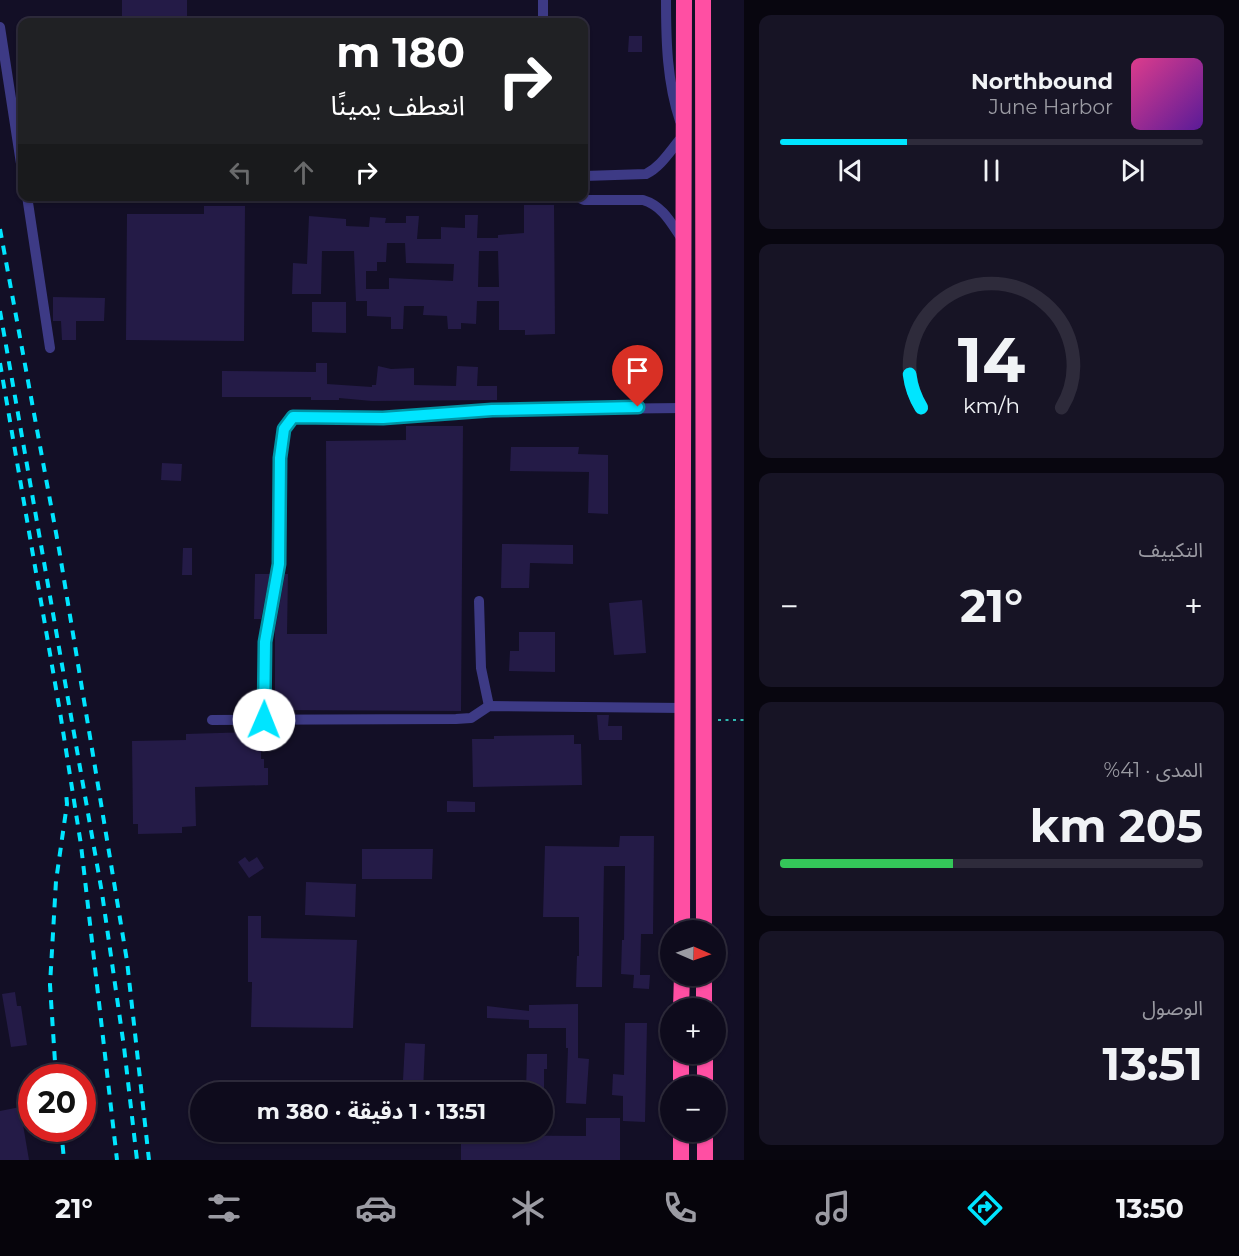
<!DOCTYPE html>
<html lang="ar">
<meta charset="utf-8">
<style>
:root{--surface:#0e0b1c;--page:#171425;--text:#f1f3f6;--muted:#9b9ba3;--line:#2e2b3b;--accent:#00e5ff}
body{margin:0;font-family:Montserrat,"Noto Sans Arabic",sans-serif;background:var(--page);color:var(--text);direction:rtl;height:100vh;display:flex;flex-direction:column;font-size:22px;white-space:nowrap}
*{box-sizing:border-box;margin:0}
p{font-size:20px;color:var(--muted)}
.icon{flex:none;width:33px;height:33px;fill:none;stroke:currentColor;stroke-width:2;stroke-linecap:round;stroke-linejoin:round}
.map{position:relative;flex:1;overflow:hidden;direction:ltr}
.sheet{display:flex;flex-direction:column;gap:15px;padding:15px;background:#08060f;width:495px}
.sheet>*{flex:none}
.banner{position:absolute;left:18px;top:18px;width:570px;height:183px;border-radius:12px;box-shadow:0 2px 4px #0004,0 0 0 2px var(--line);direction:rtl;background:#202124;color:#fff;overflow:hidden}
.needle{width:39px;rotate:92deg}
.fabs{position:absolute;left:660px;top:920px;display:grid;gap:12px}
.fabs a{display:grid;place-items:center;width:66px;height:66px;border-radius:50%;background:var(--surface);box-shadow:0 2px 4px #0004,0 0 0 2px var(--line);font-size:30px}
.speed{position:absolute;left:18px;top:1064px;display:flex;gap:12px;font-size:30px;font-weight:700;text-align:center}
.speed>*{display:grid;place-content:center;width:78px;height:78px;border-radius:50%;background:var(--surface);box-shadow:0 2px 4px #0004,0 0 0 2px var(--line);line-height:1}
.speed .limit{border:9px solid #d22;background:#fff;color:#111}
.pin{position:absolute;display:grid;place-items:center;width:51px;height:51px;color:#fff;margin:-62px -26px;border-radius:50% 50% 50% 0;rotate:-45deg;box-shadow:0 0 6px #0007}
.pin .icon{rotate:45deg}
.me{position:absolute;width:66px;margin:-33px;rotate:1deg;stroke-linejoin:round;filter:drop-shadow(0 0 4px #0008)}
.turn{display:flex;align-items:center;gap:21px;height:126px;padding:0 24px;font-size:27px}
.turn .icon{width:78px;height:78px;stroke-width:2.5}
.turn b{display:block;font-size:42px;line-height:51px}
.lanes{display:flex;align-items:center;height:57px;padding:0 24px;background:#0003;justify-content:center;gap:30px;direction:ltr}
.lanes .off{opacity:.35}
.big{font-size:45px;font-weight:700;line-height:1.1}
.sheet .tile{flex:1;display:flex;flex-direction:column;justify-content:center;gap:9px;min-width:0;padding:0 21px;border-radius:12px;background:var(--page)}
.sheet .dial{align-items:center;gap:0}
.dial svg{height:156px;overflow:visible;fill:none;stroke:var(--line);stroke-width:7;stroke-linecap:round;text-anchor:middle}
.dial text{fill:var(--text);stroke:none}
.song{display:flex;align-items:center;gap:18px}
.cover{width:72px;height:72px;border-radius:9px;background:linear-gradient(135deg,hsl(330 70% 55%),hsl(270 70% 35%))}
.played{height:6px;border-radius:3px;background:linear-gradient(90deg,var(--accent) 30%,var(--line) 30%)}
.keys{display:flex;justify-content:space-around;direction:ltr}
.heat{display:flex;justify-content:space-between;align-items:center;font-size:33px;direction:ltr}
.charge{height:9px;border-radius:4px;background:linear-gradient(90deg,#34c759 41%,var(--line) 0)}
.trip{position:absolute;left:190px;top:1082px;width:363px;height:60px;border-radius:30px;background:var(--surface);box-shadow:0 2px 4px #0004,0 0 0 2px var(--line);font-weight:700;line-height:60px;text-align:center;direction:rtl}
.menu{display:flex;height:96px;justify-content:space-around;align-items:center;background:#06040b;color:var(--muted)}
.menu .icon{width:42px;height:42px}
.menu .selected{color:var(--accent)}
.menu b{font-size:27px;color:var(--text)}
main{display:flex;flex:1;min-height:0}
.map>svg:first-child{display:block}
.building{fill:#241b47;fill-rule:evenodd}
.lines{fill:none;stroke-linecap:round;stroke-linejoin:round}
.path{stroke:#2fb8b0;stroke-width:2;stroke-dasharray:3 4.5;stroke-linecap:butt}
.minor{stroke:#3d3a85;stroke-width:10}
.highway{stroke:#ff4fa3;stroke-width:16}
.rail{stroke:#00e5ff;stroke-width:4;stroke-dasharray:9 8;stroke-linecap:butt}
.route-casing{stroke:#0095a6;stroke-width:15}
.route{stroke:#00e5ff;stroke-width:10}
</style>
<main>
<section class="sheet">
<div class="tile">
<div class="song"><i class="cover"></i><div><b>Northbound</b><p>June Harbor</p></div></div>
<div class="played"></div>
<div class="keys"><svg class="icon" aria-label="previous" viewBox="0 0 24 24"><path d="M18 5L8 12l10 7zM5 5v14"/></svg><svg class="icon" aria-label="pause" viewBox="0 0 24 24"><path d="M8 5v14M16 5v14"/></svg><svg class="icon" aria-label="next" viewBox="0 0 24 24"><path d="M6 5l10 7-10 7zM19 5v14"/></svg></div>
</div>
<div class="tile dial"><svg viewBox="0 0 100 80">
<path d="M14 69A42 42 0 1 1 86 69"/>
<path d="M14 69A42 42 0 0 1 8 52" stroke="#00e5ff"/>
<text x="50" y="56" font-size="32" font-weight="700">14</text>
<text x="50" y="72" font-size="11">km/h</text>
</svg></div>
<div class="tile"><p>التكييف</p>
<div class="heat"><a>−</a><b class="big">21°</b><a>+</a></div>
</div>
<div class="tile"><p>المدى · 41%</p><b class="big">205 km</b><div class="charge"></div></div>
<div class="tile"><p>الوصول</p><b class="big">13:51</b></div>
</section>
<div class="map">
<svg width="744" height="1160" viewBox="0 0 744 1160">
<rect width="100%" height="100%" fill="#130f26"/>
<g class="building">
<rect x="122" y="0" width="65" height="22"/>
<polygon points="629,36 642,36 642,52 628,52"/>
<path d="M524 205H554L555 334 525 335V330H499V301H477L476 324 461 323V329H448L447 316 423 315 424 306H404L403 329H391V317L367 316V301H356L354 251H322L321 294H292L293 263 307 264 309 216 346 219V226L369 227 370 217 386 218 385 223H406V216H419L417 239H441V227L465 228V215H478L477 238H498V235L524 233ZM387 243H405L406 263 454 264 453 281 389 278V289H366V271H377V262H386ZM479 251H498L499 287H478Z"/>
<polygon points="204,206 245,206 244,341 126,340 127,214 204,214"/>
<polygon points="53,297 105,298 104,321 76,321 76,340 62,340 61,321 53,321"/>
<polygon points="312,302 346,302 346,333 312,332"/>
<polygon points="625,362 643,363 641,380 631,379 632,371 624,370"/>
<polygon points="316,363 327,363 327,384 372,387 372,385 376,385 378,366 391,369 414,368 414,385 456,386 457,366 478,367 477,386 497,386 497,400 372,401 339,398 339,400 311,400 311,397 222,397 222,371 316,372"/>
<polygon points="406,426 463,426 461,711 275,710 275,630 285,574 288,574 287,634 327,634 326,441 406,440"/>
<polygon points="511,447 579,447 578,454 608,455 608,514 588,513 589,472 510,471"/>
<polygon points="162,463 182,464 181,481 161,480"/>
<polygon points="502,544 573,545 573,564 530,563 529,588 501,588"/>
<polygon points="183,548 192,548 192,575 182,575"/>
<polygon points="255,574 270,574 261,619 254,619"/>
<polygon points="642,600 646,653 614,655 609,603"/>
<polygon points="519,632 555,632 555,672 509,671 510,651 519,651"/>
<polygon points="597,715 609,715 608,726 622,726 622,740 599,740"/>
<polygon points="252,732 252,747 261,747 261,759 264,759 264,768 268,768 268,785 195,787 196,826 182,827 182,833 138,834 138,824 133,824 132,741 186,740 186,734"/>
<polygon points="574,735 574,744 581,744 582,785 473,787 472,739 494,739 494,736"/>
<polygon points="447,801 475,802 475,812 447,812"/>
<polygon points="620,836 654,836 653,934 641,934 640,975 650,975 649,989 633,988 634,975 621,974 622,940 624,940 625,866 604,866 602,987 576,987 577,956 579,956 579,917 543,917 545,846 619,847"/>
<polygon points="362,849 433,849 432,879 362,879"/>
<polygon points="245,857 249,862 257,857 264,868 249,878 238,862"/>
<polygon points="306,882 356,884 355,917 305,915"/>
<polygon points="248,916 261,916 261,938 357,940 353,1028 251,1027 252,982 248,982"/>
<polygon points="15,992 17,1006 21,1006 27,1045 11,1047 2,994"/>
<polygon points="578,1004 578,1058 589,1059 586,1104 566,1103 568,1048 566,1048 566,1028 529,1028 529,1020 487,1018 487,1006 529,1011 529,1005"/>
<polygon points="625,1023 647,1023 645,1122 623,1121 623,1096 612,1095 613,1074 624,1075"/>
<polygon points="405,1043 425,1044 423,1092 380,1092 380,1080 403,1080"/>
<polygon points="527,1054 547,1054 547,1069 544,1069 544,1092 526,1092"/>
<polygon points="20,1107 29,1160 0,1160 0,1111"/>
<polygon points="586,1118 620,1118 620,1160 461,1160 461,1135 586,1136"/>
</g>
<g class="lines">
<polyline class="path" points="718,720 744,720"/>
<g class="minor">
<polyline points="543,0 543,22"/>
<path d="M666 0C666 41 667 82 680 121"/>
<polyline points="0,27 22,170"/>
<path d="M584 176 646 174C662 166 671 149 683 136"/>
<polyline points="27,196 50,348"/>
<path d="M575 196 584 200H643C663 206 671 223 682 239"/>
<polyline points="479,601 481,668 489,706"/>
<polyline points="264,719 265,642 279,564 280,458 284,429 293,417 383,418 491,410 684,408"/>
<polyline points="212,720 456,719 471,718 489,706 684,708"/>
</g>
<g class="highway">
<polyline points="703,0 704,930"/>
<polyline points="682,930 684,0"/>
<polyline points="704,975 704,1008"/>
<polyline points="681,1008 682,975"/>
<polyline points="681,1053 681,1086"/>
<polyline points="705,1053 705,1086"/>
<polyline points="681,1131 681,1160"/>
<polyline points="705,1131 705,1160"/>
</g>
<g class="rail">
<polyline points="0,229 59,549 127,961 149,1160"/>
<polyline points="0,311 102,893 124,1047 137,1160"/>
<polyline points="0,363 60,712 81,845 117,1160"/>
<polyline points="56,1077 50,985 56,881 67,804 66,792"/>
<polyline points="61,1128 64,1160"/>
</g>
</g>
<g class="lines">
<defs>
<polyline id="route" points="264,720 265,642 279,564 280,458 284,429 293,417 383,418 492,410 638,407"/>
</defs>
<use href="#route" class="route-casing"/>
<use href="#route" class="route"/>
</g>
</svg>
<div class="fabs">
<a><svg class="needle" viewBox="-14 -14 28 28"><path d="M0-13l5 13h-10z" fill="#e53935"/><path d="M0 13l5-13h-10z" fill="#9b9ba3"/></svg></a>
<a>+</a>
<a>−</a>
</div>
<div class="speed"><div class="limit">20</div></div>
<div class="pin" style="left:638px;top:407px;background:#d93025"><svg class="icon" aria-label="arrive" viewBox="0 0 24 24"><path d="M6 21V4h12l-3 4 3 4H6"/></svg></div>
<svg class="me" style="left:264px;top:720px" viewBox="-20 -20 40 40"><circle r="19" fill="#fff"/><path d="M0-13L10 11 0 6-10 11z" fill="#00e5ff"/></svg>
<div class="trip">13:51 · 1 دقيقة · 380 m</div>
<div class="banner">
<div class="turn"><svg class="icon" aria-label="right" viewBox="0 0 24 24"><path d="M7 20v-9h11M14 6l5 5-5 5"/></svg><div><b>180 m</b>انعطف يمينًا</div></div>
<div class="lanes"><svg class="icon off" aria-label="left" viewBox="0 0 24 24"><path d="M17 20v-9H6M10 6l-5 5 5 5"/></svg><svg class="icon off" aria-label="ahead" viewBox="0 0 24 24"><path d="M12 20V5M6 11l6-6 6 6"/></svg><svg class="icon" aria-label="right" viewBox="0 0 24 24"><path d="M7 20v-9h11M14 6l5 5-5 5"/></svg></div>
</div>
</div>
</main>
<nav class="menu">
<b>13:50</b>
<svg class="icon selected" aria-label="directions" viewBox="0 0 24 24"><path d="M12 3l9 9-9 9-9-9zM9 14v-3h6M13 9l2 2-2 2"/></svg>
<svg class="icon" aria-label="music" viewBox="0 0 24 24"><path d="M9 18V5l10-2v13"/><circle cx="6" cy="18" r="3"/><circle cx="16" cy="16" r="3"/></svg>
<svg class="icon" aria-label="phone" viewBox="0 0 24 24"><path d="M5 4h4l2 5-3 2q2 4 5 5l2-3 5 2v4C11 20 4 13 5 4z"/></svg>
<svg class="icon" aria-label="climate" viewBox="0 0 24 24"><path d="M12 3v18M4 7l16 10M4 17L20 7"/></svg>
<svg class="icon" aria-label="car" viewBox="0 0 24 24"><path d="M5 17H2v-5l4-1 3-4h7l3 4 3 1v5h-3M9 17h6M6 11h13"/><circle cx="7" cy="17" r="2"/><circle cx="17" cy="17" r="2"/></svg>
<svg class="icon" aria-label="filters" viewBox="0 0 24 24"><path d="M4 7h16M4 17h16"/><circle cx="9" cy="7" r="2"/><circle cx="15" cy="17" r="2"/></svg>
<b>21°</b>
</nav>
